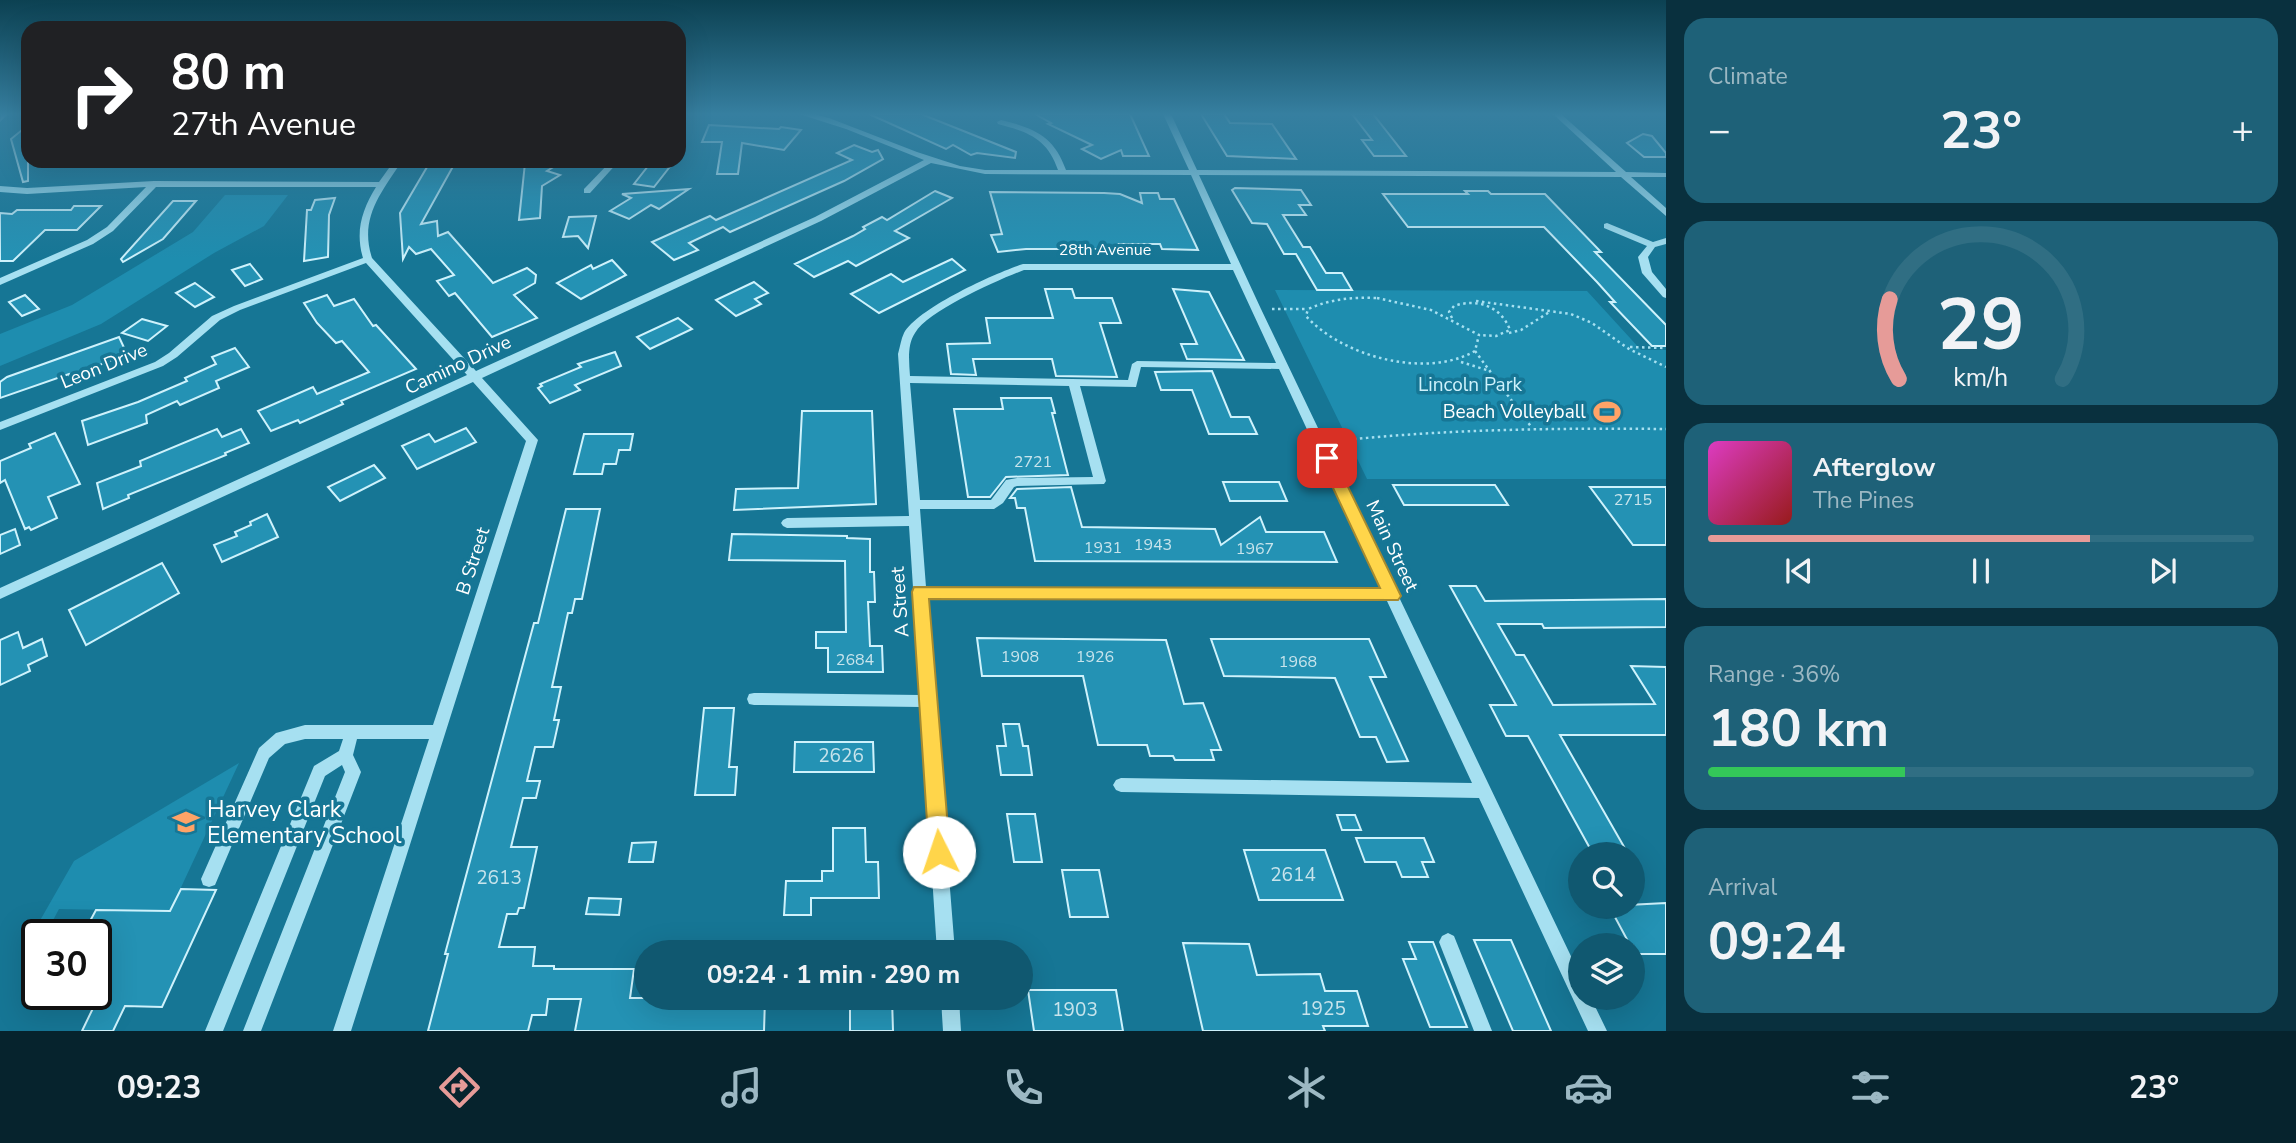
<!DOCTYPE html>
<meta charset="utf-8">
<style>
:root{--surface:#105870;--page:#1e6178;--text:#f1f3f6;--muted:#9cb8c3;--line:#306e83;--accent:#e69b98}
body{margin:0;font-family:"Nunito Sans",sans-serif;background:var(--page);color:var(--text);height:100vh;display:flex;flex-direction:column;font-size:26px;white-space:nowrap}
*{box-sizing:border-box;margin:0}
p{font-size:23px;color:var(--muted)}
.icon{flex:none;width:38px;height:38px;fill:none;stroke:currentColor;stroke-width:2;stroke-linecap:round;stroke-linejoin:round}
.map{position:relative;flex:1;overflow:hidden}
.panel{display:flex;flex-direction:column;gap:18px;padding:18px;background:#09303e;width:630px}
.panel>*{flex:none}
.banner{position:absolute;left:21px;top:21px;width:665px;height:147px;border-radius:21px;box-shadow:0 7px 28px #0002;background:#202124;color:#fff;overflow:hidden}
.fabs{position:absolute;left:1568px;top:842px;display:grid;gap:14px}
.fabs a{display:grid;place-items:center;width:77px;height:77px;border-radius:50%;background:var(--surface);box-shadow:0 7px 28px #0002;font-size:35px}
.speed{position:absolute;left:21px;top:919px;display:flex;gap:14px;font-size:35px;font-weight:700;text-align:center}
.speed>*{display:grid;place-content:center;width:91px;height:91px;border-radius:50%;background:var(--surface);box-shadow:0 7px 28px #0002;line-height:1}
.speed .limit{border:4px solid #111;border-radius:10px;background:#fff;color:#111}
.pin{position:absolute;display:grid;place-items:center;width:60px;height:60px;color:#fff;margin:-30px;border-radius:14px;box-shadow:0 4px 10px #0006}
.me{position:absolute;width:77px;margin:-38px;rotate:356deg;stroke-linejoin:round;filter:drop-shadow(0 0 5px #0008)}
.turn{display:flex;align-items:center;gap:24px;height:147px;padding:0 35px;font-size:32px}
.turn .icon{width:91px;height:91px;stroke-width:2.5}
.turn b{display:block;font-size:49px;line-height:60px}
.big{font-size:52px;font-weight:700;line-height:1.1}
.panel .tile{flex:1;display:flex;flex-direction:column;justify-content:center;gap:10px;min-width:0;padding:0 24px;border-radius:21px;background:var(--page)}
.panel .dial{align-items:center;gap:0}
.dial svg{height:182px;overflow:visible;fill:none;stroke:var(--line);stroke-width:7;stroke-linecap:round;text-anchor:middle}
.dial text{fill:var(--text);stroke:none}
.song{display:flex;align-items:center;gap:21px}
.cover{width:84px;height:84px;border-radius:10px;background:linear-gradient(135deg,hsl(310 70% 55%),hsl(0 70% 35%))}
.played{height:7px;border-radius:4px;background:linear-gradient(90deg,var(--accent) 70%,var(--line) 70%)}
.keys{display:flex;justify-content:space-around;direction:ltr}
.heat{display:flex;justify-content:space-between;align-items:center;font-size:38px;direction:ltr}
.charge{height:10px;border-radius:5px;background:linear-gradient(90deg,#34c759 36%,var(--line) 0)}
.trip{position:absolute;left:634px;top:940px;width:399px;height:70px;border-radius:35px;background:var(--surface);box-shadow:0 7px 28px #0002;font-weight:700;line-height:70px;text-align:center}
.tab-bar{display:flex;height:112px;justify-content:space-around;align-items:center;background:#06232d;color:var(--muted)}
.tab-bar .icon{width:49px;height:49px}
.tab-bar .on{color:var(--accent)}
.tab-bar b{font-size:32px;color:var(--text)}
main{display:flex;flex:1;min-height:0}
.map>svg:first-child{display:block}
.green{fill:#1e8daf}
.building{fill:#2492b4;stroke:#cef2fc;stroke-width:2}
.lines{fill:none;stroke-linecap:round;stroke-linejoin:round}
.path{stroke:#a6e0f1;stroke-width:2.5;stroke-dasharray:2.5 3.5;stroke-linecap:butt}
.minor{fill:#a6e0f1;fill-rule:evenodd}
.route{fill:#ffd54a;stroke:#a68a30;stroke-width:2}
.labels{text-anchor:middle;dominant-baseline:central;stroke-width:7;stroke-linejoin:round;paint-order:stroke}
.far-street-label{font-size:16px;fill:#fff;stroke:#167695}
.number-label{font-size:16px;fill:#c8e4ec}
.street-label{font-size:19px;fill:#fff;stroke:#167695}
.park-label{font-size:19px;fill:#cef2fc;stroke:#167695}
.poi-label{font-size:19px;fill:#fff;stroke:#167695;text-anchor:end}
.near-number-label{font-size:19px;fill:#c8e4ec}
.near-poi-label{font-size:23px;fill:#fff;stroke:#167695;text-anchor:start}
</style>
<main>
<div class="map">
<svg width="1666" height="1031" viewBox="0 0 1666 1031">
<rect width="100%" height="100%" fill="#167695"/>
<g class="green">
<polygon points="225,195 288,195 264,226 214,253 101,324 0,366 0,334 72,305 193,232"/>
<polygon points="1275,290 1587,291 1641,350 1666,350 1666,479 1367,479"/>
<polygon points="239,763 170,911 59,909 51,924 38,924 74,861"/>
</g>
<g class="building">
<polygon points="869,114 921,114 1016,152 1015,158 977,153 971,155 953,145 946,149"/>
<polygon points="1035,114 1130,114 1149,156 1123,156 1121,150 1101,159 1082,149 1092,145 1048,124 1051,123"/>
<polygon points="1201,114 1224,114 1230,123 1272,124 1296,159 1227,156"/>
<polygon points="1352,114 1373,114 1406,156 1374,156 1362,140 1372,140"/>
<polygon points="28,125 28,181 23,182 11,139"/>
<polygon points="709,125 779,129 781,127 801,130 784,150 742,143 738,174 717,174 722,142 702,142"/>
<polygon points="1643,134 1652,136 1666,153 1666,157 1644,157 1627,143"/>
<polygon points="854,145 872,152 878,150 883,159 844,181 730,232 723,227 689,243 698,250 674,260 652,242 710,216 716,220 852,160 837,153"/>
<polygon points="456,161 421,224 437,221 438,236 448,232 493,283 527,268 536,275 535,283 514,295 537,318 492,337 455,293 449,296 437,281 454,275 431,249 416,254 409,247 403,259 400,213 430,162"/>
<polygon points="532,161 563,161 547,171 560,175 542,186 540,218 519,220 525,163"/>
<polygon points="652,161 672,164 654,187 634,184"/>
<polygon points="1235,188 1301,190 1311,205 1299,205 1306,215 1283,215 1303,247 1310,247 1326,273 1342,273 1352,290 1317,290 1296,254 1284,254 1267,224 1252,223 1232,190"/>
<polygon points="689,189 659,209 651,205 629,219 610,211 631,198 622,194"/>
<polygon points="935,191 952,198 895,231 909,238 856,266 848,261 814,277 795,264 853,236 865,229 863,227 882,217 887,220"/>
<polygon points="1465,191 1488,191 1491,194 1545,194 1601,252 1595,252 1666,325 1666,346 1652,346 1610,302 1615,302 1597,282 1544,227 1408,227 1383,194 1468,194"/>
<polygon points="990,192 1104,193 1120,194 1142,203 1140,193 1158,193 1160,199 1174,199 1198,250 1162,249 1160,244 1119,244 1121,249 1026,249 998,252 991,235 1002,234"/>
<polygon points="335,198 329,215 328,257 304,261 307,210 311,210 315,200"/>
<polygon points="173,201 196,201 163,239 123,262 121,259"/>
<polygon points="74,206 101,206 77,230 45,230 13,261 0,261 0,213 12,214 17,210 71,210"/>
<polygon points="596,216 588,248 578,236 563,237 569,217"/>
<polygon points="952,259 965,270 879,313 851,294 891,274 903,282"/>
<polygon points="612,260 626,275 581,299 557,283 591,265 593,269"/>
<polygon points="250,264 262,279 245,286 232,270"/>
<polygon points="754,282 768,293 755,299 761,304 736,316 716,300"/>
<polygon points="195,283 214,297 195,307 176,293"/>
<polygon points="1045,289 1072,289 1075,298 1112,298 1121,323 1100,323 1117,377 1056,376 1052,359 973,359 976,375 951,374 947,344 990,343 986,318 1053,318"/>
<polygon points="1173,289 1209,292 1244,360 1187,359 1181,344 1197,344"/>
<polygon points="25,295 39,309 22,316 9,302"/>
<polygon points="327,295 334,306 354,299 373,326 376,325 416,369 341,401 343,404 300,423 298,420 271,431 258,411 313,387 317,394 369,372 342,341 336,343 317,323 304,303"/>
<polygon points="678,318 692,329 650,349 637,337"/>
<polygon points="142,319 167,326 148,341 122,333"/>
<polygon points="119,337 127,354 70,377 69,374 0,398 0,382 7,377"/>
<polygon points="235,348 249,367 216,381 219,388 180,405 177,401 146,415 147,423 88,445 82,421 138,402 187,381 185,378 216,364 212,357"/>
<polygon points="615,352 621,366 575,385 580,390 550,403 538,388 542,386 540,384 581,367 578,364"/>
<polygon points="1212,371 1231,417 1249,417 1257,434 1209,434 1192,390 1161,390 1155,372"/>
<polygon points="1001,398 1051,398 1055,413 1052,413 1068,475 1006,477 990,497 968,497 954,409 1003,409"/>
<polygon points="802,411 872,411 876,504 734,510 736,489 798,488"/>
<polygon points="466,428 476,442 417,469 402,446 429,434 435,442"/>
<polygon points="217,429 222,437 241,429 249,443 225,453 226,455 128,495 129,498 103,509 97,483 141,466 140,461"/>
<polygon points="55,433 80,484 48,497 57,518 31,530 29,527 25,529 5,480 0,483 0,461 31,448 29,444"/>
<polygon points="584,434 633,434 630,450 619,450 616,464 604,464 602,474 574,474"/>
<polygon points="374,465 385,478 340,501 328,487"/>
<polygon points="1223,482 1279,482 1287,501 1230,501"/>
<polygon points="1393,485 1495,485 1508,505 1404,505"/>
<polygon points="1071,487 1082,527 1215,529 1221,545 1260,517 1266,532 1324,532 1337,562 1035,561 1025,508 1017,508 1015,498 1010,498 1017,489"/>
<polygon points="1590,487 1666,487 1666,545 1633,545"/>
<polygon points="566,509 600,509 582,599 575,599 572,613 568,613 552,687 561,687 554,720 559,720 553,747 535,747 527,781 540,781 536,798 523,798 511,847 537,847 524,908 519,908 517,914 507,914 499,947 535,947 533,966 554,966 554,969 634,969 630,998 765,998 764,1031 575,1031 581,999 548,999 546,1015 532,1015 528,1031 428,1031 448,954 445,954 449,939 534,623 538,623"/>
<polygon points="267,514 278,537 222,562 214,545 237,536 235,532 251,525 250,522"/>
<polygon points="15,529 20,545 0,554 0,535"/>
<polygon points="732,534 847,536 847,538 870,539 870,572 874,572 875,602 868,602 870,646 882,646 883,672 828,672 828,648 816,648 816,632 846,632 845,561 729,560"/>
<polygon points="162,563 179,593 86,645 69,610"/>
<polygon points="1450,586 1476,586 1485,601 1666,599 1666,627 1544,628 1542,624 1498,624 1516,655 1524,655 1553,705 1655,704 1631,666 1666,667 1666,735 1560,735 1627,852 1592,852 1528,736 1506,736 1490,705 1516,705"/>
<polygon points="18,632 23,648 42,639 47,656 28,665 30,671 0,685 0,640"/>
<polygon points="977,638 1166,640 1184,704 1203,703 1221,750 1211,750 1214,760 1175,760 1173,756 1150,756 1147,745 1098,745 1083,676 982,676"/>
<polygon points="1211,639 1369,639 1386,677 1370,677 1408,761 1387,762 1376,737 1360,737 1335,678 1224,676"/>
<polygon points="704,708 734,708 729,767 737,767 735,795 695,795"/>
<polygon points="1003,724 1019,724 1023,746 1028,746 1032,775 1001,775 997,746 1006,746"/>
<polygon points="795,742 873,742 874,772 794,772"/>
<polygon points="1007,814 1035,814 1042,862 1014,862"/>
<polygon points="1337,815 1355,815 1361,830 1342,830"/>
<polygon points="833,828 865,828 866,862 878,862 879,898 811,898 811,915 784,915 786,881 822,881 822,871 833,871"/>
<polygon points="1356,838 1424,838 1434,862 1422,862 1428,877 1402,877 1396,862 1365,862"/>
<polygon points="656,842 653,862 629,862 632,843"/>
<polygon points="1244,850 1325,850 1343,900 1259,900"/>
<polygon points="1062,870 1099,870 1108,917 1070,917"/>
<polygon points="181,889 216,890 162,1007 125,1006 113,1031 82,1031 96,1002 96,934 83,934 96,910 170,911"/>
<polygon points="589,898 621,899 619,915 586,914"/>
<polygon points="1666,903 1666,954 1634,954 1633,945 1630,945 1609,906"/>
<polygon points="1474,940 1511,940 1551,1031 1513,1031"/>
<polygon points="1409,942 1433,942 1467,1027 1430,1027 1403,959 1416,959"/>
<polygon points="1183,943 1249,944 1257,975 1320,974 1325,991 1357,991 1368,1026 1323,1026 1325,1031 1203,1031"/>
<polygon points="1028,990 1116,990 1123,1031 1034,1031"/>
<polygon points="850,998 892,998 893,1031 850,1031"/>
</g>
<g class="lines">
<g class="path">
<path d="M1377 298 1431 310 1479 335 1475 351C1426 379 1343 357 1306 316L1308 309C1331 299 1352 297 1377 298Z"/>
<polyline points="1476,301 1571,314 1592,323 1629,349 1666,367"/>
<polyline points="1272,309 1308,309"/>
<path d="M1452 318 1449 312 1454 306C1477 298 1501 306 1510 330L1496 336 1479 335"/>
<polyline points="1509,333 1521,330 1551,311"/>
<polyline points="1630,347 1666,348"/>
<polyline points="1475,351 1532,428"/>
<polyline points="1461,362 1490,371"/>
<path d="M1336 441C1446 429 1556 428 1666 429"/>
</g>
<g class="minor">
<polygon points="8,114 0,122 1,114"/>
<path d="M799 114H813L829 118 917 152 960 166 985 170H1058C1047 138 1028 132 998 124L997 122 1001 120C1034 128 1054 136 1066 170H1189L1163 114H1171L1197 170 1616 172 1553 114H1561L1626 172 1666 173V177H1631L1666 208V216L1621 177 1199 175 1261 309 1580 975V998H1591L1607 1031H1588L1479 798 1121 792 1116 790 1113 785 1116 780 1121 778 1472 783 1387 601 927 597 955 952H937L921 707 754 705 749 704 747 699 749 694 754 693 920 695 909 526 787 528 783 526 781 523 783 520 787 518 909 516 898 354C900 347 901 339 904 333 918 308 995 273 1023 264H1231L1191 175 985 174 931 163 821 221 482 378 538 440 351 1031H333L429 739H357L353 755 361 772 261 1031H243L345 772 342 765 325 776 223 1031H205L314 766 339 751 343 739H305L285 744 269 758 215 885 209 887 203 885 201 879 259 748 276 733 305 725H433L526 441 473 382 0 599V588L467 375 366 263 240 310 220 320 177 357 163 366 0 430V422L155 362 169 353 212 316 234 306 363 258C355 231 362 210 376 187H156L113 231 93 244 0 285V278L87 240 107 227 146 187 27 194 0 192V186L27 188 154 181 379 182 394 161H402C381 193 359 218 372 258L476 371 815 217 924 160 846 129ZM1024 270H1233L1276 363 1137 361 1132 364 1128 380 910 376C909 361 907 345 915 333 929 310 998 280 1024 270ZM1141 367 1279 369 1382 591 926 587 920 509H994L1003 503 1014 487 1017 486 1104 484 1106 481 1080 386 1136 387ZM910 383 1069 386 1093 477 1017 478 1006 480 991 500H920Z"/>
<polygon points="611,161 619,161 590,193 584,193 584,189"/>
<polygon points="1607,223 1653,242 1666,238 1666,244 1655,247 1648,257 1652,272 1666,289 1666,298 1663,297 1642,273 1638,257 1647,246 1604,228 1604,224"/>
<polygon points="1448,933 1454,936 1492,1031 1474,1031 1439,942 1442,936"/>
<polygon points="941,998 959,998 961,1031 943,1031"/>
</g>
</g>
<linearGradient id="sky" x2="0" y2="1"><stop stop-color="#0c4152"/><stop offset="0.44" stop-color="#367fa0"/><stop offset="1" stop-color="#367fa0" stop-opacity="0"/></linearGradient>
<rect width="1666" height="259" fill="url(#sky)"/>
<polygon class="route" points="1327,452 1334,458 1401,596 1398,600 929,599 950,852 946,859 939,862 932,859 929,852 912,592 914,587 1380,588 1319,458"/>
<defs>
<symbol id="stadium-bare" viewBox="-9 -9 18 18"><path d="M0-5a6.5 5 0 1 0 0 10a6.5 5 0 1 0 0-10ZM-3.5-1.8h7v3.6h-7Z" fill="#ffa367" stroke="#167695" stroke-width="2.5" paint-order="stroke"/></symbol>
<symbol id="school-bare" viewBox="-9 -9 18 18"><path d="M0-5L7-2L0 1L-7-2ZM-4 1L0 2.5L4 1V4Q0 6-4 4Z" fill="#ffa367" stroke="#167695" stroke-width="2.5" paint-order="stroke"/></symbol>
</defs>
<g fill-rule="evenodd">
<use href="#stadium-bare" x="1588" y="393" width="38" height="38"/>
<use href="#school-bare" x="167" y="803" width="38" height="38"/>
</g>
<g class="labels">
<g class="far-street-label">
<text x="1105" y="250">28th Avenue</text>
</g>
<g class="number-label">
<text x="1033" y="462">2721</text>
<text x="1633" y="500">2715</text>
<text x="1153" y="545">1943</text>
<text x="1103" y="548">1931</text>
<text x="1255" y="549">1967</text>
<text x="1020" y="657">1908</text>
<text x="1095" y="657">1926</text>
<text x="855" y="660">2684</text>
<text x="1298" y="662">1968</text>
</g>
<g class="street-label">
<text transform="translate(458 365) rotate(-25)">Camino Drive</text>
<text transform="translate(104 366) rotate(-22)">Leon Drive</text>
<text transform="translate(1392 546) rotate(65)">Main Street</text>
<text transform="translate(473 561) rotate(-72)">B Street</text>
<text transform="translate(900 602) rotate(-94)">A Street</text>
</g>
<g class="park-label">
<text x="1470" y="385">Lincoln Park</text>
</g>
<g class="poi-label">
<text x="1586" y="412">Beach Volleyball</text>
</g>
<g class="near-number-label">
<text x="841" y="756">2626</text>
<text x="1293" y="875">2614</text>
<text x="499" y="878">2613</text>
<text x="1323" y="1009">1925</text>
<text x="1075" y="1010">1903</text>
</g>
<g class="near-poi-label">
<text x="207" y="809">Harvey Clark<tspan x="207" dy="26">Elementary School</tspan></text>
</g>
</g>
</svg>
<div class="fabs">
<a><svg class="icon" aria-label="search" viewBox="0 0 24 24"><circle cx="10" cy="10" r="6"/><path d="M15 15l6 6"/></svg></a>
<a><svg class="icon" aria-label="layers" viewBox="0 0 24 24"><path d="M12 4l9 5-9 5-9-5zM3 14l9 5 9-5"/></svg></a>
</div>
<div class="speed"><div class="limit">30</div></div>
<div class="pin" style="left:1327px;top:458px;background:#d93025"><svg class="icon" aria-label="arrive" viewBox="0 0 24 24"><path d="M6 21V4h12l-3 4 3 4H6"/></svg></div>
<svg class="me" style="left:939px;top:852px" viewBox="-20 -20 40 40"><circle r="19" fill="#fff"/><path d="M0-13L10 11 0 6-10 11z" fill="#ffd54a"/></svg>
<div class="trip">09:24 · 1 min · 290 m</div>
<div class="banner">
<div class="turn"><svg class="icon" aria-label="right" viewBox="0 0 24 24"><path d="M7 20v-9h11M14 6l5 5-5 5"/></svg><div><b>80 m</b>27th Avenue</div></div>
</div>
</div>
<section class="panel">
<div class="tile"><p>Climate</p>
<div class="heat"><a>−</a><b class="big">23°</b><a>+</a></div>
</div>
<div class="tile dial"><svg viewBox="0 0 100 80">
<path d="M14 69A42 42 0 1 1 86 69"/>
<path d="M14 69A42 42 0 0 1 10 34" stroke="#e69b98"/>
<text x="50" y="56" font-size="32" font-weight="700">29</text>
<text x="50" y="72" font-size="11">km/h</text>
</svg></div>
<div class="tile">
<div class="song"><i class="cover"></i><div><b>Afterglow</b><p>The Pines</p></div></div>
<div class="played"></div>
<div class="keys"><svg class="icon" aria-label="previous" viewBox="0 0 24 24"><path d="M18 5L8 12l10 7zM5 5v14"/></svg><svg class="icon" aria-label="pause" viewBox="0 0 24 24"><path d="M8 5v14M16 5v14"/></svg><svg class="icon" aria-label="next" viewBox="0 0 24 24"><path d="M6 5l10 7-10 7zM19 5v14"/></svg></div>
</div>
<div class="tile"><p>Range · 36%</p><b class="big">180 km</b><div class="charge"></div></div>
<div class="tile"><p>Arrival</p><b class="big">09:24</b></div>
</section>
</main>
<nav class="tab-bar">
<b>09:23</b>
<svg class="icon on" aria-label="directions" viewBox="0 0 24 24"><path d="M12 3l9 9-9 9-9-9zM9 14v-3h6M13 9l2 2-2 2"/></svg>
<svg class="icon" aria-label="music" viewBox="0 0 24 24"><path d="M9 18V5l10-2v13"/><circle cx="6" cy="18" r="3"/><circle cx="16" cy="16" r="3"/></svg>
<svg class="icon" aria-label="phone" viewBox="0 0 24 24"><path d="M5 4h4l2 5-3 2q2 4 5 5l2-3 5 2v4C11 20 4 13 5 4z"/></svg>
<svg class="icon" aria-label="climate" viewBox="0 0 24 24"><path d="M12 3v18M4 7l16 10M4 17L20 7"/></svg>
<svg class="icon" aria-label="car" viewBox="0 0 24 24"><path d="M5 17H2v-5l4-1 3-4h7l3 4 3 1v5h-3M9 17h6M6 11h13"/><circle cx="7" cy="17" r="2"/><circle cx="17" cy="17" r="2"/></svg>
<svg class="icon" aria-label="filters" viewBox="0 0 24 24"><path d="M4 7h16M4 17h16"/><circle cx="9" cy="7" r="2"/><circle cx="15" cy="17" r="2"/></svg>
<b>23°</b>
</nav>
